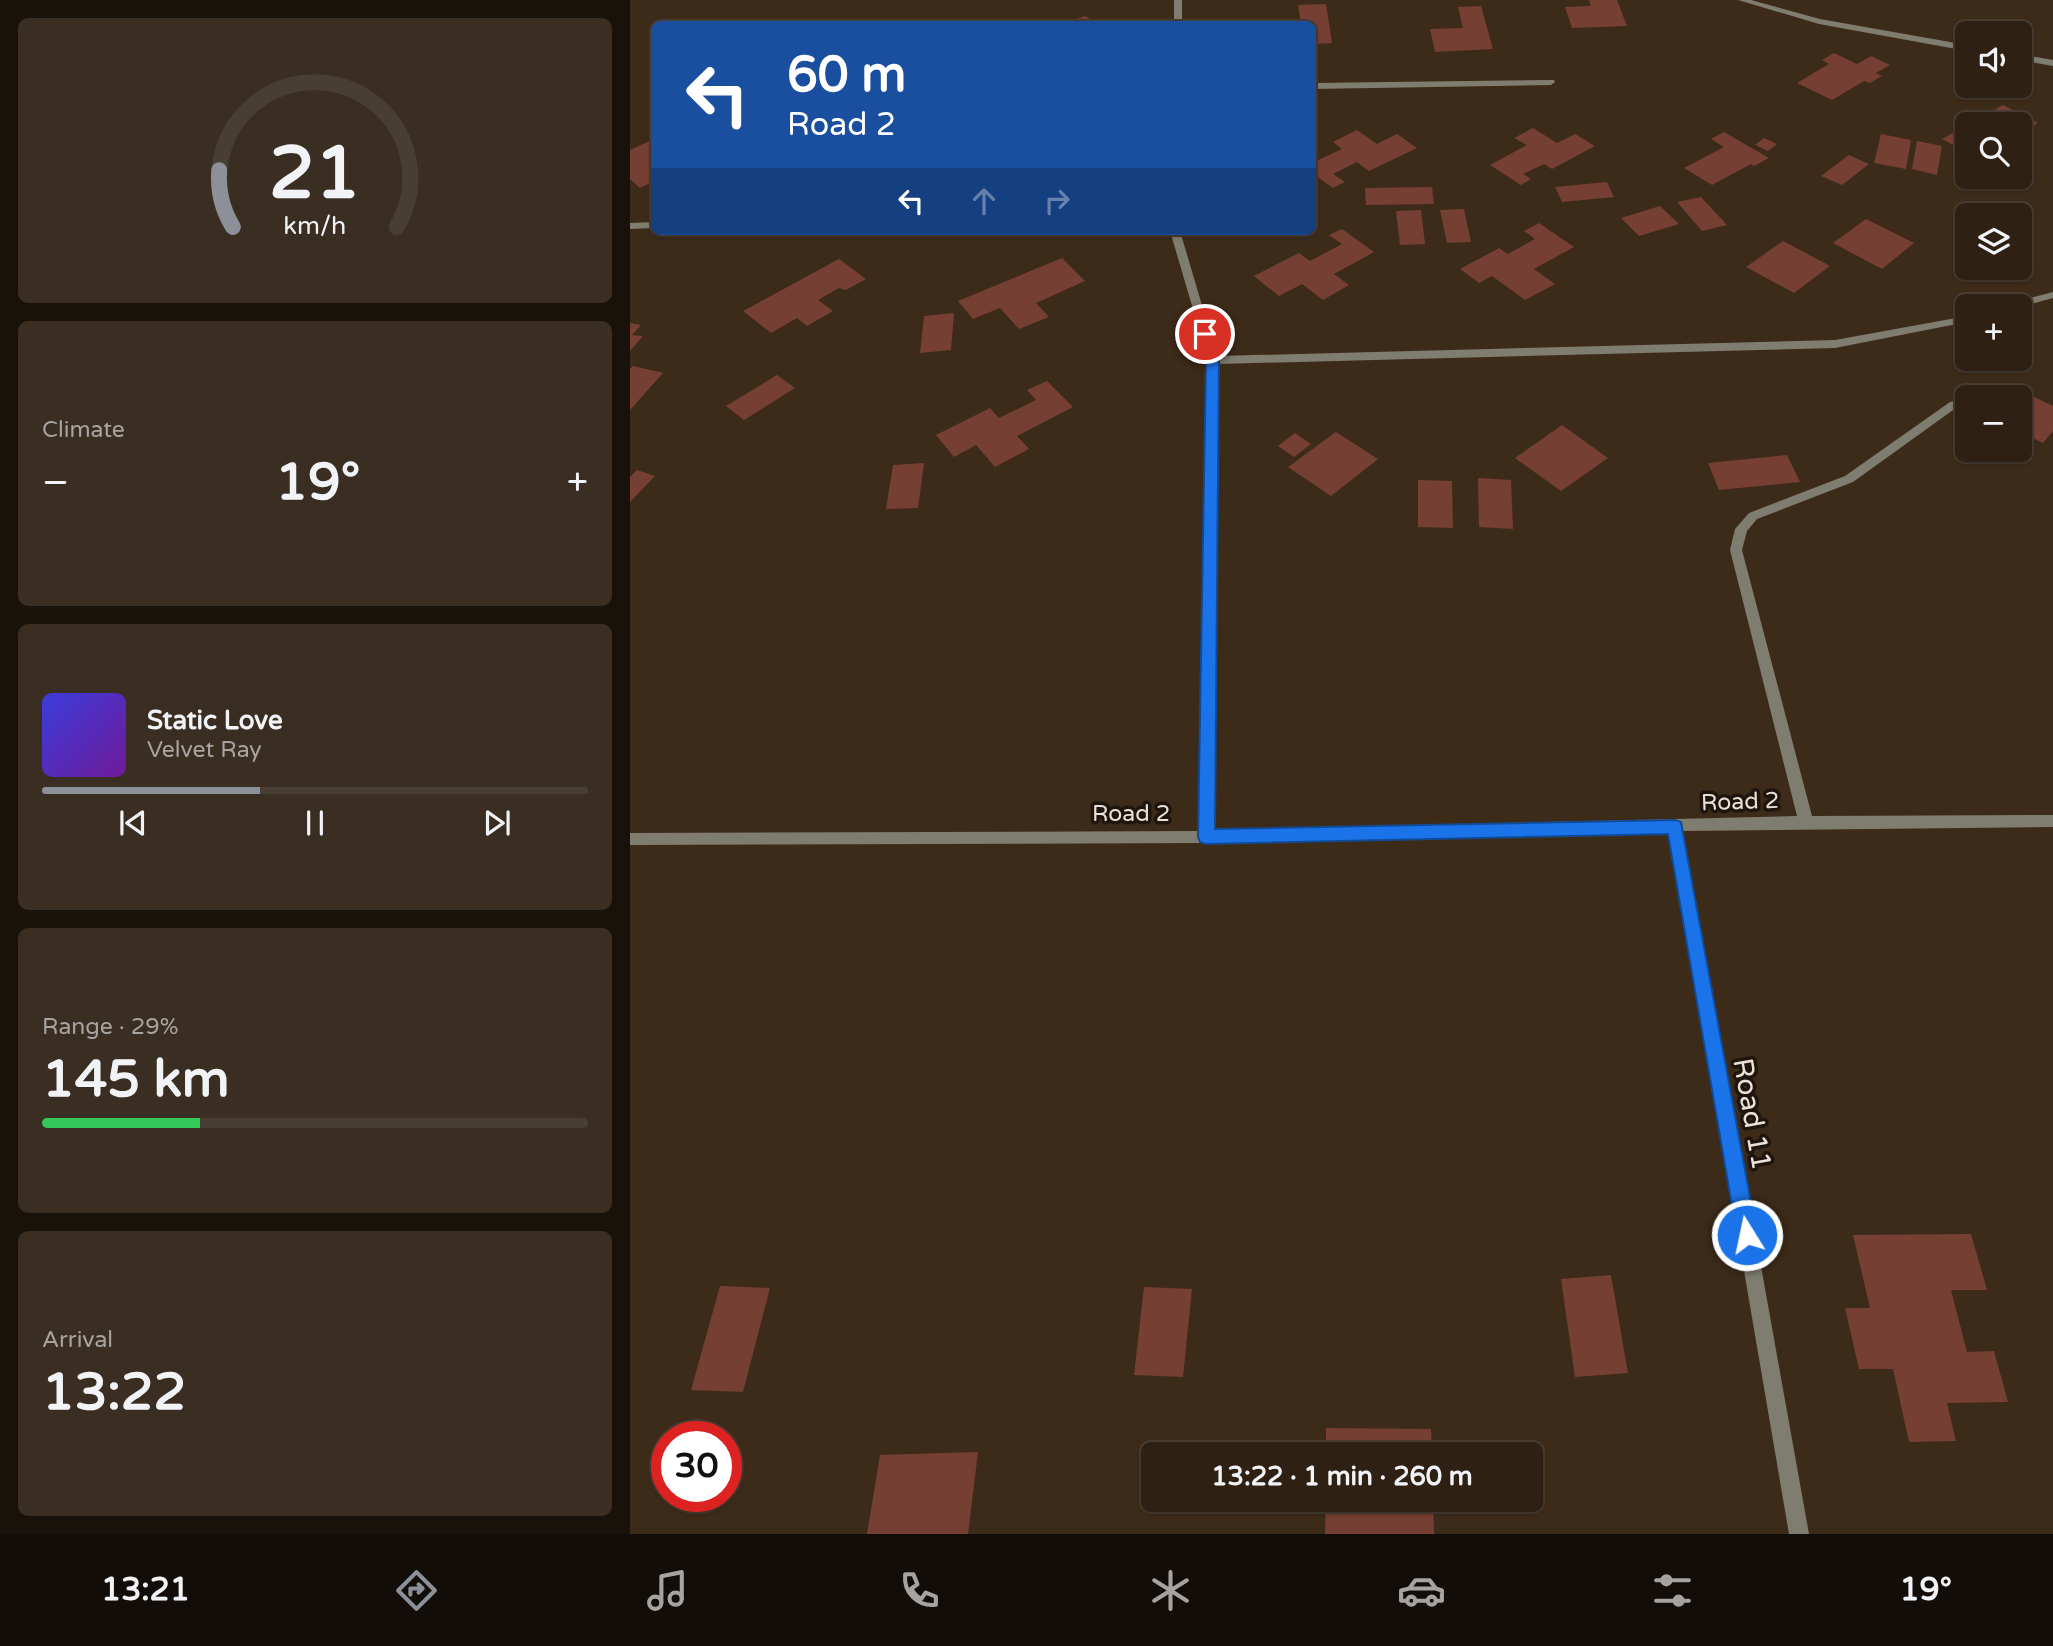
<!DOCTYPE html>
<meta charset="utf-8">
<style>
:root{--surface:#2e2013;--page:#3a2d21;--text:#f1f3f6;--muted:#a7a3a0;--line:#493e33;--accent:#8c9099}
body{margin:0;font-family:"Varela Round",sans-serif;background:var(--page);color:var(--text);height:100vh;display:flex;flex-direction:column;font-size:26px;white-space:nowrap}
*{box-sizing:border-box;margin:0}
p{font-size:23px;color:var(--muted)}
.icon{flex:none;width:38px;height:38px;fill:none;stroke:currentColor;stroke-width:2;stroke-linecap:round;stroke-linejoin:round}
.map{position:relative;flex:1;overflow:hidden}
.drawer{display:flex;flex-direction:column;gap:18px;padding:18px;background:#19120a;width:630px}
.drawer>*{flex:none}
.hud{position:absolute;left:21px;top:21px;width:665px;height:214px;border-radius:10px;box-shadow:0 2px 5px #0004,0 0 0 2px var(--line);background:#1a4fa0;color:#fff;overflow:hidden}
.buttons{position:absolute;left:1325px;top:21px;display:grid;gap:14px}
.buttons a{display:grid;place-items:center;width:77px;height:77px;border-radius:10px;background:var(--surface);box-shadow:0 2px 5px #0004,0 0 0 2px var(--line);font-size:35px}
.speed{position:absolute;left:21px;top:1421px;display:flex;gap:14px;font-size:35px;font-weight:700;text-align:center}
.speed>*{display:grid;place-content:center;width:91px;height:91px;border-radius:50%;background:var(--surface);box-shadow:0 2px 5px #0004,0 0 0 2px var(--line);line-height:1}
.speed .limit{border:10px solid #d22;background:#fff;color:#111}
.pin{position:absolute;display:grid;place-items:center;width:60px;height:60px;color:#fff;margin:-30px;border:4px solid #fff;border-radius:50%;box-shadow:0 2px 7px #0007}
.me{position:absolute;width:77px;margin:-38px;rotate:350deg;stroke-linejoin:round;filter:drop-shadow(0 0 5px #0008)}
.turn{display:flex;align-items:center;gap:24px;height:147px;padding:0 21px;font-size:32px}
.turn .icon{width:91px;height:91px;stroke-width:2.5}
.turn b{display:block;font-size:49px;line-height:60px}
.lanes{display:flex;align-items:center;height:66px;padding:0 21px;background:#0003;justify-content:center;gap:35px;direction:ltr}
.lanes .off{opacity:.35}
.big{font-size:52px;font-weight:800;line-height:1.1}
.drawer .card{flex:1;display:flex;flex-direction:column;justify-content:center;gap:10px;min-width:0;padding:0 24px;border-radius:10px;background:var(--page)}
.drawer .dial{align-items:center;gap:0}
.dial svg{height:182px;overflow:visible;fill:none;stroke:var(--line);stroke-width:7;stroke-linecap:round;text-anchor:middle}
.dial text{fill:var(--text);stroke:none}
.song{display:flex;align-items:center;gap:21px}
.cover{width:84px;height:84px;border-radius:10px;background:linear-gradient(135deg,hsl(240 70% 55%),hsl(280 70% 35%))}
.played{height:7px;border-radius:4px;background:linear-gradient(90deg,var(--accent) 40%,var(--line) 40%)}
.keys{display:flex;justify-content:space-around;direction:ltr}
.heat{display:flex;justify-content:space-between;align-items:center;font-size:38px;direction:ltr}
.charge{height:10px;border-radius:5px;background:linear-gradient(90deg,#34c759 29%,var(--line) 0)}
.trip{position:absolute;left:511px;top:1442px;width:402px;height:70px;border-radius:10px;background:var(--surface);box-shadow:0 2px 5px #0004,0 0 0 2px var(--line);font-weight:800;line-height:70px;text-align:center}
.tabs{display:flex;height:112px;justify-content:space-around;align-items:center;background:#120d08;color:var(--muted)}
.tabs .icon{width:49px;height:49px}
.tabs .current{color:var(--accent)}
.tabs b{font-size:32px;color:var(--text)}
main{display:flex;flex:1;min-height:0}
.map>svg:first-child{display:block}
.building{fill:#763f33}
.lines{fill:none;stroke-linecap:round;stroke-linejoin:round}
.minor{fill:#7f7c70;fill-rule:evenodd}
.route{fill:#1a73e8;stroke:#114b97;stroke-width:2}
.labels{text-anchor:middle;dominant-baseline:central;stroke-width:7;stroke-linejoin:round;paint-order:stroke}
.street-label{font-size:23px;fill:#ede1d6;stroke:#1e160e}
.near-street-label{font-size:28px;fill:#ede1d6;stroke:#1e160e}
</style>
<main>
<section class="drawer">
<div class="card dial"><svg viewBox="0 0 100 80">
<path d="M14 69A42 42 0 1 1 86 69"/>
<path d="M14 69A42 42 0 0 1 8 44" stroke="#8c9099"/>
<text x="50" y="56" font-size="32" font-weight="700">21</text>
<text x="50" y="72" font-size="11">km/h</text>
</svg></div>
<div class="card"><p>Climate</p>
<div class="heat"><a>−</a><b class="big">19°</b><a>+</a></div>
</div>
<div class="card">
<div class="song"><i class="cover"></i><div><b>Static Love</b><p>Velvet Ray</p></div></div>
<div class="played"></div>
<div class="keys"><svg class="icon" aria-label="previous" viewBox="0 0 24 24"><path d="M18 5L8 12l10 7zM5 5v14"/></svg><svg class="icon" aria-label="pause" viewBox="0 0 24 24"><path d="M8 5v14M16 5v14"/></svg><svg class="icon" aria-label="next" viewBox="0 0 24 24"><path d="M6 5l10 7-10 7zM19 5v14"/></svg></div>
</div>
<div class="card"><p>Range · 29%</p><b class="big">145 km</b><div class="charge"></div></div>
<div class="card"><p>Arrival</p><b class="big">13:22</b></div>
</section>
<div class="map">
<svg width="1423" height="1534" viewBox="0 0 1423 1534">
<rect width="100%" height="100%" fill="#3d2b19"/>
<g class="building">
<polygon points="959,0 987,0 997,26 942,28 935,7 961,6"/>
<polygon points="696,4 702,43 682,44 682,24 671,24 668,5"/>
<polygon points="851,6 863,49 805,52 800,29 833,28 828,7"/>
<polygon points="455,16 468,24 439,22"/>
<polygon points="1204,53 1227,64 1241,56 1260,65 1246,73 1252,76 1240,83 1234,81 1202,100 1167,83 1199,64 1192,60"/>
<polygon points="1373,105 1408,123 1390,134 1390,124 1339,124"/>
<polygon points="1337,125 1337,152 1312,139"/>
<polygon points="903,128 927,143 945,134 965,146 922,169 914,164 893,174 901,179 891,185 860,165 897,145 884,138"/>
<polygon points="727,130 747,144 767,134 787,148 739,171 727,162 703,174 715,182 703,188 682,173 682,163 712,149 703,142"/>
<polygon points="1094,132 1139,158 1124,166 1121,164 1082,185 1054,168 1094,147 1081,139"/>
<polygon points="1251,134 1281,140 1276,169 1244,163"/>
<polygon points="1134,138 1147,144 1138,151 1125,145"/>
<polygon points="24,139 24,181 10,188 0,179 0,150"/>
<polygon points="1287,141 1312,146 1307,175 1282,169"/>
<polygon points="1219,155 1239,164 1212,185 1191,176"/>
<polygon points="977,182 984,197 932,202 925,187"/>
<polygon points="802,187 804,204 736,205 735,188"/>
<polygon points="1071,197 1097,225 1072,231 1047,202"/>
<polygon points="1030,206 1049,224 1009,236 991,218"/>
<polygon points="834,209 841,242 817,243 810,210"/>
<polygon points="791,210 795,244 770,245 766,211"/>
<polygon points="1236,219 1284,243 1252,269 1203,243"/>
<polygon points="909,223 944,247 904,269 925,284 895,300 862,276 849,283 830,269 869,248 878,254 905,239 894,231"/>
<polygon points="712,229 744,252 704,274 719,285 693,300 672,284 649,296 624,276 669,253 680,261 712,244 699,235"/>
<polygon points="1153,241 1200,266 1164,293 1116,267"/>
<polygon points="432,258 455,281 406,303 419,317 389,329 370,308 343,319 328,301"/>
<polygon points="209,259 236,279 216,290 209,288 188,300 203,311 177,326 167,318 141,333 113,311"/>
<polygon points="324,313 321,350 290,353 294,316"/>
<polygon points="0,323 11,325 2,335 13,336 0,351"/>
<polygon points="3,366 33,373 0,410 0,369"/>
<polygon points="147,375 165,388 114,420 96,406"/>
<polygon points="417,381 443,407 387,436 399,449 365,467 346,445 324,457 306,435 360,408 369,418 406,400 397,390"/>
<polygon points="1383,387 1423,406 1423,431 1413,443 1390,432 1390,397 1374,397"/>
<polygon points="932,425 978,458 931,491 885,458"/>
<polygon points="706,432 748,459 701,496 658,467"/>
<polygon points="665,433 681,444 664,457 648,446"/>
<polygon points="1157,455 1170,482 1089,490 1078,463"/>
<polygon points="294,463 288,508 256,509 263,465"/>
<polygon points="7,470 25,476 0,502 0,477"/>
<polygon points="848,478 881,480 883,529 849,527"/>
<polygon points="788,480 822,481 823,528 788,527"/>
<polygon points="1341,1234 1357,1290 1321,1290 1337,1352 1364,1351 1378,1402 1317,1403 1326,1441 1279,1442 1263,1369 1229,1369 1215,1308 1240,1308 1223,1235"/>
<polygon points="981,1275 998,1373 945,1377 931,1279"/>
<polygon points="90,1286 140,1288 113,1392 61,1390"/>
<polygon points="514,1287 562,1289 553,1377 504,1375"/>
<polygon points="696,1428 801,1429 802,1454 696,1454"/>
<polygon points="348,1452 338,1534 237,1534 250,1455"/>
<polygon points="696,1500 803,1500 804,1534 695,1534"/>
</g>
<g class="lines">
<g class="minor">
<rect x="544" y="0" width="8" height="24"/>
<polygon points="1108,0 1121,0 1190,19 1337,45 1337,51 1189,24"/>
<polygon points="1390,54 1423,60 1423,66 1390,60"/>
<polygon points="924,80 925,82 921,85 682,89 682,83"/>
<polygon points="24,222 24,228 0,229 0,223"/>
<polygon points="540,231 550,231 587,356 1205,340 1337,316 1337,322 1205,348 588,364 583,830 1167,816 1100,550 1105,529 1119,513 1215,476 1320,402 1324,401 1330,405 1223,482 1127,519 1117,531 1112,550 1182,816 1423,815 1423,827 1053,831 1179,1534 1159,1534 1039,832 576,843 0,845 0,833 569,831 578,360"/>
<polygon points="1423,292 1423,298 1390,307 1377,306 1378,304"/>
</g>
</g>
<polygon class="route" points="575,330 581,334 589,360 585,829 1045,820 1051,822 1127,1235 1124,1242 1117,1245 1110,1242 1107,1235 1038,834 576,844 570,842 568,837 576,360 569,334"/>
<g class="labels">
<g class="street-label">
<text transform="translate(1110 802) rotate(-2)">Road 2</text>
<text x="501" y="814">Road 2</text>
</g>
<g class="near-street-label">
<text transform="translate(1122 1114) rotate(80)">Road 11</text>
</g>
</g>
</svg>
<div class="buttons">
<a><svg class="icon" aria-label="sound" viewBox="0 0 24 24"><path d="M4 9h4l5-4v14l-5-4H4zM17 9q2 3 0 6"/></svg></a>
<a><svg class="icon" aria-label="search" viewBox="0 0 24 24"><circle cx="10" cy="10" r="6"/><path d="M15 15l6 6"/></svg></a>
<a><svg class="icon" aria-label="layers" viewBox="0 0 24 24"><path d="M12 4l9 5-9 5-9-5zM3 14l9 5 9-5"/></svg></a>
<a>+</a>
<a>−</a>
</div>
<div class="speed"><div class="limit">30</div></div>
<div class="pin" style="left:575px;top:334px;background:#d93025"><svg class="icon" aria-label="arrive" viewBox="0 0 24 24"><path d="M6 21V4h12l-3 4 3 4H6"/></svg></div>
<svg class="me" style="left:1117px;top:1235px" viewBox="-20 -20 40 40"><circle r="17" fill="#1a73e8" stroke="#fff" stroke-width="3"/><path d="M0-11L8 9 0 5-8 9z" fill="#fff"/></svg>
<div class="trip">13:22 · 1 min · 260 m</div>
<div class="hud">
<div class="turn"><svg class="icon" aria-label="left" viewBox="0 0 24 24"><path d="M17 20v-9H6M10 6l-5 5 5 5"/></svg><div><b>60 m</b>Road 2</div></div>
<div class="lanes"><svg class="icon" aria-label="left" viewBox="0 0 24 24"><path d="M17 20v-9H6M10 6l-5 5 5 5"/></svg><svg class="icon off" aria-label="ahead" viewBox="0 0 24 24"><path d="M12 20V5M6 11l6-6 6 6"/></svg><svg class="icon off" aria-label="right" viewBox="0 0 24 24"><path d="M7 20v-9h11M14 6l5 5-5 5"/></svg></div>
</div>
</div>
</main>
<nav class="tabs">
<b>13:21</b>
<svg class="icon current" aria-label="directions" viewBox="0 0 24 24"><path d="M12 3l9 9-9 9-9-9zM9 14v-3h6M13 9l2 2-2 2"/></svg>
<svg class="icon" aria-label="music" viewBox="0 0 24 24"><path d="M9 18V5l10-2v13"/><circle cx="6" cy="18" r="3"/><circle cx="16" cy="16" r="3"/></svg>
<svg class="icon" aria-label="phone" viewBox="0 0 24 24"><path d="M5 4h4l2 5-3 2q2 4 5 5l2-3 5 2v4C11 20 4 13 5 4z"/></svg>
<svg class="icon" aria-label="climate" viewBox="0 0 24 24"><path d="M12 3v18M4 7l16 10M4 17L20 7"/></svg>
<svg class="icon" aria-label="car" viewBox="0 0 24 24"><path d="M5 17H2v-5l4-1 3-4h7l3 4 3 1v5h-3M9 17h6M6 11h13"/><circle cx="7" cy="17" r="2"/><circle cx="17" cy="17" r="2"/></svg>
<svg class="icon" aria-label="filters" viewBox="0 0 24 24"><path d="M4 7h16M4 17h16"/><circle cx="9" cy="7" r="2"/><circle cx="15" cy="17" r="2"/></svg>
<b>19°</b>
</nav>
